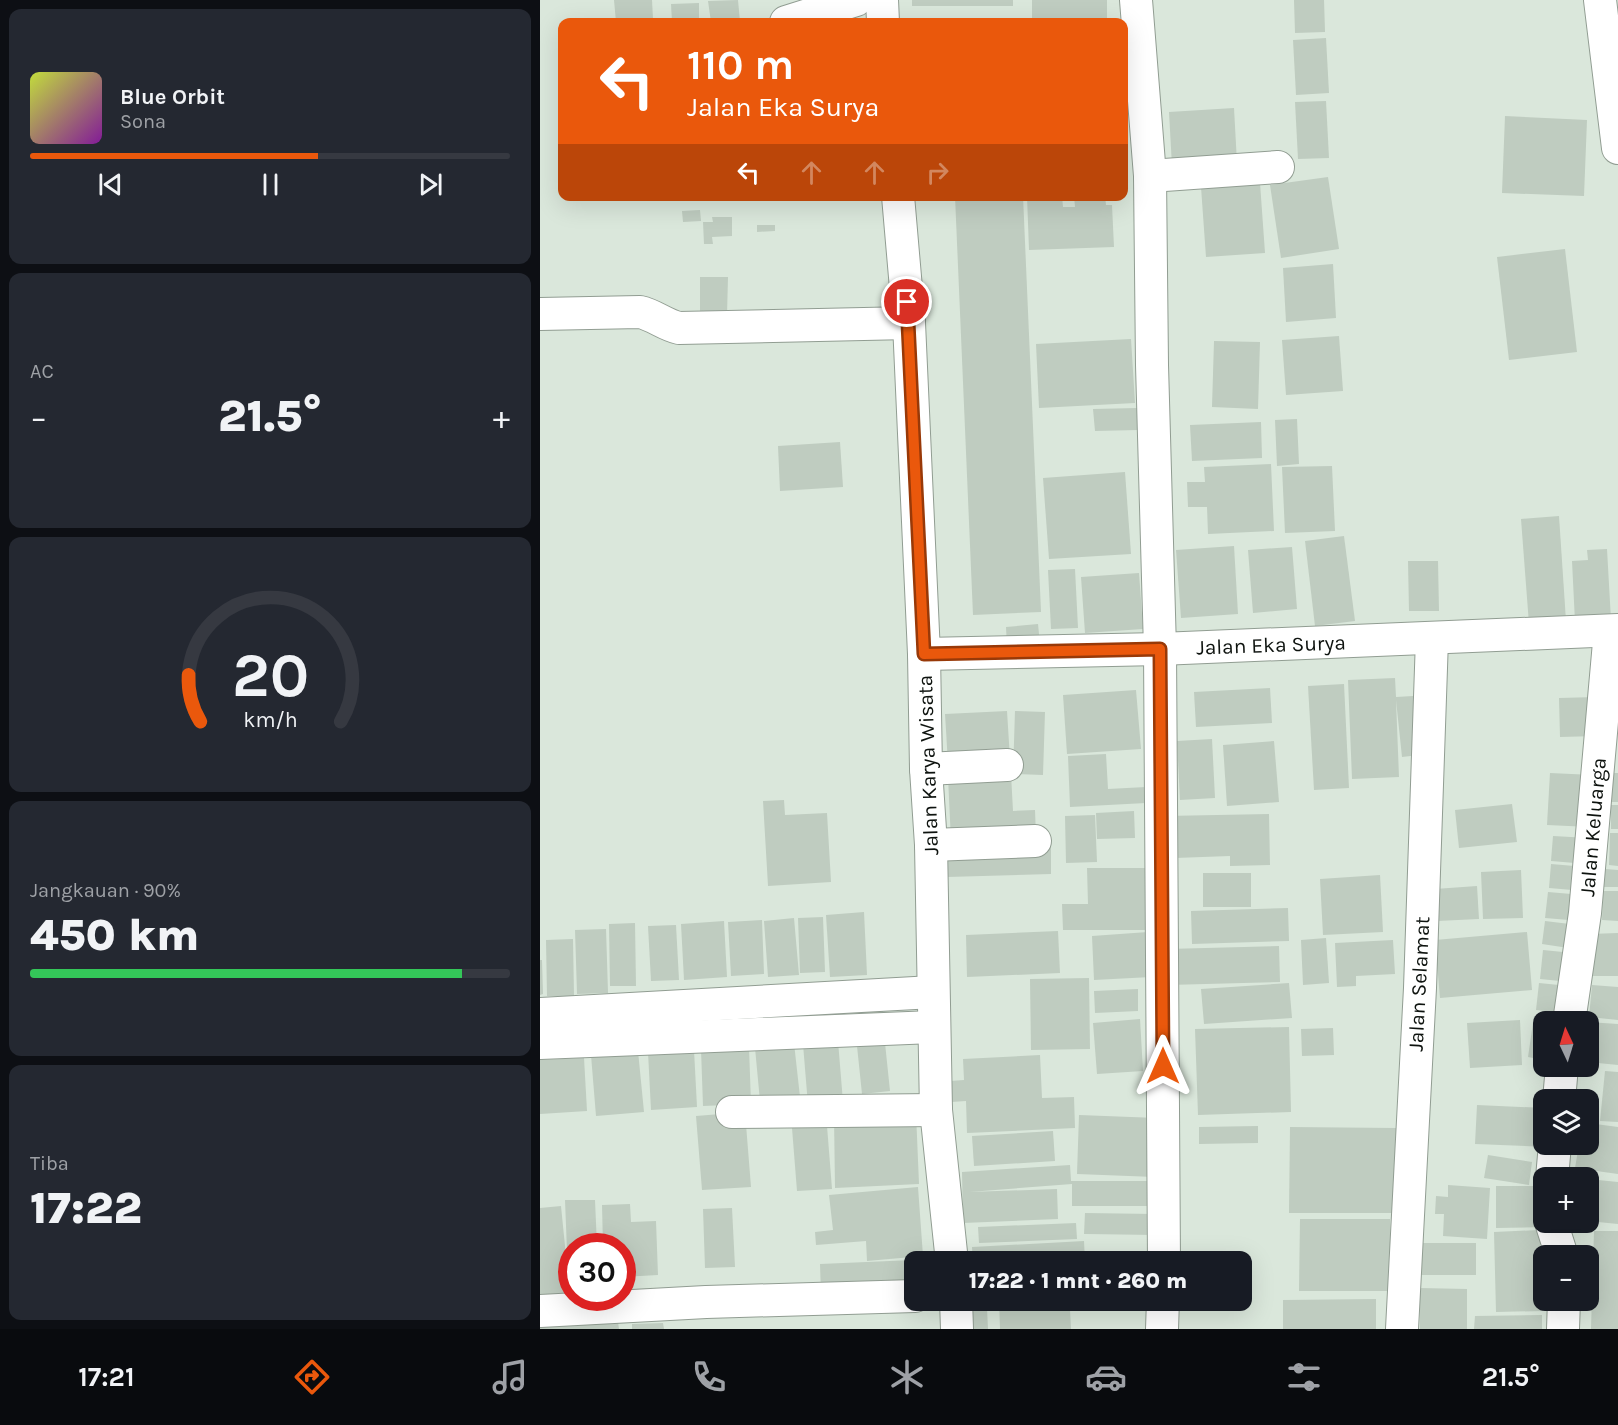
<!DOCTYPE html>
<html lang="id">
<meta charset="utf-8">
<style>
:root{--surface:#171b24;--page:#242831;--text:#f1f3f6;--muted:#9ea1a6;--line:#363941;--accent:#ea580c}
body{margin:0;font-family:Karla,sans-serif;background:var(--page);color:var(--text);height:100vh;display:flex;flex-direction:column;font-size:22px;white-space:nowrap}
*{box-sizing:border-box;margin:0}
p{font-size:20px;color:var(--muted)}
.icon{flex:none;width:33px;height:33px;fill:none;stroke:currentColor;stroke-width:2;stroke-linecap:round;stroke-linejoin:round}
.map{position:relative;flex:1;overflow:hidden}
.sheet{display:flex;flex-direction:column;gap:9px;padding:9px;background:#0d0f14;width:540px}
.sheet>*{flex:none}
.guide{position:absolute;left:18px;top:18px;width:570px;height:183px;border-radius:12px;box-shadow:0 6px 24px #0002;background:#ea580c;color:#fff;overflow:hidden}
.needle{width:39px;rotate:356deg}
.buttons{position:absolute;left:993px;top:1011px;display:grid;gap:12px}
.buttons a{display:grid;place-items:center;width:66px;height:66px;border-radius:12px;background:var(--surface);box-shadow:0 6px 24px #0002;font-size:30px}
.speed{position:absolute;left:18px;top:1233px;display:flex;gap:12px;font-size:30px;font-weight:700;text-align:center}
.speed>*{display:grid;place-content:center;width:78px;height:78px;border-radius:50%;background:var(--surface);box-shadow:0 6px 24px #0002;line-height:1}
.speed .limit{border:9px solid #d22;background:#fff;color:#111}
.pin{position:absolute;display:grid;place-items:center;width:51px;height:51px;color:#fff;margin:-26px;border:3px solid #fff;border-radius:50%;box-shadow:0 2px 6px #0007}
.me{position:absolute;width:66px;margin:-33px;rotate:0deg;stroke-linejoin:round;filter:drop-shadow(0 0 4px #0008)}
.turn{display:flex;align-items:center;gap:21px;height:126px;padding:0 30px;font-size:27px}
.turn .icon{width:78px;height:78px;stroke-width:2.5}
.turn b{display:block;font-size:42px;line-height:51px}
.lanes{display:flex;align-items:center;height:57px;padding:0 30px;background:#0003;justify-content:center;gap:30px;direction:ltr}
.lanes .off{opacity:.35}
.big{font-size:45px;font-weight:800;line-height:1.1}
.sheet .tile{flex:1;display:flex;flex-direction:column;justify-content:center;gap:9px;min-width:0;padding:0 21px;border-radius:12px;background:var(--page)}
.sheet .dial{align-items:center;gap:0}
.dial svg{height:156px;overflow:visible;fill:none;stroke:var(--line);stroke-width:7;stroke-linecap:round;text-anchor:middle}
.dial text{fill:var(--text);stroke:none}
.song{display:flex;align-items:center;gap:18px}
.cover{width:72px;height:72px;border-radius:9px;background:linear-gradient(135deg,hsl(70 70% 55%),hsl(290 70% 35%))}
.played{height:6px;border-radius:3px;background:linear-gradient(90deg,var(--accent) 60%,var(--line) 60%)}
.keys{display:flex;justify-content:space-around;direction:ltr}
.heat{display:flex;justify-content:space-between;align-items:center;font-size:33px;direction:ltr}
.charge{height:9px;border-radius:4px;background:linear-gradient(90deg,#34c759 90%,var(--line) 0)}
.trip{position:absolute;left:364px;top:1251px;width:348px;height:60px;border-radius:12px;background:var(--surface);box-shadow:0 6px 24px #0002;font-weight:800;line-height:60px;text-align:center}
.tab-bar{display:flex;height:96px;justify-content:space-around;align-items:center;background:#090b0e;color:var(--muted)}
.tab-bar .icon{width:42px;height:42px}
.tab-bar .selected{color:var(--accent)}
.tab-bar b{font-size:27px;color:var(--text)}
main{display:flex;flex:1;min-height:0}
.map>svg:first-child{display:block}
.building{fill:#bfccc0}
.lines{fill:none;stroke-linecap:round;stroke-linejoin:round}
.minor-casing{stroke:#919d92;stroke-width:34}
.minor{stroke:#fff;stroke-width:32}
.route-casing{stroke:#983908;stroke-width:15}
.route{stroke:#ea580c;stroke-width:10}
.labels{text-anchor:middle;dominant-baseline:central;stroke-width:4.5;stroke-linejoin:round;paint-order:stroke}
.street-label{font-size:21px;fill:#0e130f;stroke:#fff}
</style>
<main>
<section class="sheet">
<div class="tile">
<div class="song"><i class="cover"></i><div><b>Blue Orbit</b><p>Sona</p></div></div>
<div class="played"></div>
<div class="keys"><svg class="icon" aria-label="previous" viewBox="0 0 24 24"><path d="M18 5L8 12l10 7zM5 5v14"/></svg><svg class="icon" aria-label="pause" viewBox="0 0 24 24"><path d="M8 5v14M16 5v14"/></svg><svg class="icon" aria-label="next" viewBox="0 0 24 24"><path d="M6 5l10 7-10 7zM19 5v14"/></svg></div>
</div>
<div class="tile"><p>AC</p>
<div class="heat"><a>−</a><b class="big">21.5°</b><a>+</a></div>
</div>
<div class="tile dial"><svg viewBox="0 0 100 80">
<path d="M14 69A42 42 0 1 1 86 69"/>
<path d="M14 69A42 42 0 0 1 8 45" stroke="#ea580c"/>
<text x="50" y="56" font-size="32" font-weight="700">20</text>
<text x="50" y="72" font-size="11">km/h</text>
</svg></div>
<div class="tile"><p>Jangkauan · 90%</p><b class="big">450 km</b><div class="charge"></div></div>
<div class="tile"><p>Tiba</p><b class="big">17:22</b></div>
</section>
<div class="map">
<svg width="1078" height="1329" viewBox="0 0 1078 1329">
<rect width="100%" height="100%" fill="#dae7db"/>
<g class="building">
<polygon points="74,0 112,0 113,19 76,22"/>
<polygon points="198,0 200,22 171,22 168,1"/>
<rect x="372" y="0" width="101" height="6"/>
<rect x="492" y="0" width="75" height="22"/>
<polygon points="754,0 784,0 785,32 755,33"/>
<polygon points="159,3 159,22 132,22 131,4"/>
<polygon points="786,38 789,93 756,95 753,40"/>
<polygon points="786,101 789,158 758,159 755,102"/>
<polygon points="694,108 697,163 632,166 629,112"/>
<polygon points="965,116 1047,120 1044,196 962,193"/>
<polygon points="788,177 799,249 741,258 730,185"/>
<polygon points="720,183 725,253 666,257 661,187"/>
<polygon points="415,196 483,196 501,612 433,615"/>
<polygon points="487,196 522,196 523,207 535,207 534,196 565,196 566,205 572,205 574,247 489,250"/>
<polygon points="160,210 161,221 143,222 142,211"/>
<polygon points="172,217 192,217 192,236 172,237 173,244 164,244 163,222 173,222"/>
<polygon points="217,225 235,225 235,231 217,232"/>
<polygon points="1025,249 1037,352 969,360 957,257"/>
<polygon points="793,264 796,318 746,322 743,268"/>
<polygon points="160,277 188,277 187,315 160,315"/>
<polygon points="799,336 803,391 746,395 742,340"/>
<polygon points="591,339 595,403 499,408 496,344"/>
<polygon points="674,341 720,342 718,409 672,407"/>
<polygon points="597,408 598,430 555,431 553,409"/>
<polygon points="757,419 759,464 737,466 735,420"/>
<polygon points="721,422 722,458 652,461 650,425"/>
<polygon points="300,442 303,487 240,491 238,446"/>
<polygon points="731,464 734,531 668,534 667,507 648,507 647,482 665,482 664,467"/>
<polygon points="792,466 795,531 745,533 742,467"/>
<polygon points="585,472 591,554 509,559 503,478"/>
<polygon points="1019,516 1026,621 989,624 981,519"/>
<polygon points="804,536 815,621 775,626 765,541"/>
<polygon points="694,546 698,614 641,618 636,550"/>
<polygon points="752,547 757,609 713,613 708,550"/>
<polygon points="1067,549 1071,620 1035,622 1032,561 1048,560 1047,550"/>
<polygon points="868,561 898,561 899,611 869,611"/>
<polygon points="535,569 538,628 511,629 508,570"/>
<polygon points="599,573 603,629 545,633 541,577"/>
<polygon points="498,624 500,644 467,647 466,627"/>
<polygon points="855,678 856,697 873,696 879,755 862,757 856,700 859,777 812,779 808,680"/>
<polygon points="804,684 809,788 774,790 768,686"/>
<polygon points="730,688 732,723 656,727 654,692"/>
<polygon points="596,690 601,749 527,754 523,695"/>
<polygon points="1056,697 1057,736 1020,737 1019,698"/>
<polygon points="467,711 470,759 408,763 405,714"/>
<polygon points="475,711 505,712 503,775 473,774"/>
<polygon points="672,739 675,798 640,800 637,741"/>
<polygon points="734,741 739,802 687,806 683,745"/>
<polygon points="566,754 568,789 606,787 606,803 530,807 528,756"/>
<polygon points="1010,773 1053,775 1050,827 1007,825"/>
<rect x="1069" y="773" width="9" height="29"/>
<polygon points="471,774 473,811 495,810 496,836 411,841 408,777"/>
<polygon points="244,800 245,815 287,813 291,882 228,886 223,801"/>
<polygon points="972,804 977,842 919,848 915,810"/>
<rect x="1071" y="805" width="7" height="24"/>
<polygon points="594,811 595,838 557,839 556,813"/>
<polygon points="729,814 730,865 690,866 690,856 635,858 625,816"/>
<polygon points="555,815 557,862 526,863 525,816"/>
<polygon points="1070,833 1078,833 1078,866 1069,865"/>
<polygon points="1013,836 1049,838 1047,864 1011,861"/>
<polygon points="511,846 511,874 407,877 407,849"/>
<polygon points="1011,864 1046,867 1044,891 1009,888"/>
<polygon points="547,868 608,868 609,930 523,930 522,904 548,904"/>
<polygon points="1065,869 1078,870 1078,887 1064,887"/>
<polygon points="981,870 983,918 943,919 941,872"/>
<rect x="663" y="873" width="48" height="34"/>
<polygon points="840,875 843,932 783,935 780,879"/>
<polygon points="937,886 939,919 897,921 895,889"/>
<polygon points="1063,891 1078,891 1078,921 1062,920"/>
<polygon points="1008,892 1043,895 1041,921 1005,918"/>
<polygon points="748,908 749,941 652,944 651,911"/>
<polygon points="324,912 327,975 290,977 286,915"/>
<polygon points="283,917 285,972 260,973 258,918"/>
<polygon points="254,918 259,975 228,977 224,921"/>
<polygon points="222,920 224,974 191,976 188,922"/>
<polygon points="184,921 187,977 144,980 141,924"/>
<polygon points="1005,921 1038,925 1035,949 1002,944"/>
<polygon points="95,923 96,986 70,986 69,924"/>
<polygon points="136,925 139,980 111,981 108,926"/>
<polygon points="66,929 68,993 37,994 35,930"/>
<polygon points="518,931 520,973 427,977 426,935"/>
<polygon points="608,932 611,977 554,980 552,936"/>
<polygon points="987,932 992,990 900,998 895,940"/>
<polygon points="1078,933 1078,976 1050,976 1050,934"/>
<polygon points="786,938 789,983 763,985 761,940"/>
<polygon points="33,939 34,996 7,996 6,940"/>
<polygon points="853,940 855,974 816,976 816,986 797,987 795,943"/>
<polygon points="739,946 740,982 628,985 627,949"/>
<polygon points="1003,950 1033,953 1030,982 1000,979"/>
<polygon points="0,960 2,960 3,994 0,995"/>
<polygon points="549,978 550,1049 491,1050 490,979"/>
<polygon points="749,983 752,1018 664,1024 661,989"/>
<polygon points="999,983 1029,986 1027,1013 996,1010"/>
<polygon points="1052,985 1078,987 1078,1020 1049,1017"/>
<polygon points="598,989 598,1011 555,1013 554,991"/>
<polygon points="317,999 343,999 343,1014 318,1015"/>
<polygon points="994,1016 1025,1020 1004,1022 1004,1060 988,1057"/>
<polygon points="600,1019 603,1071 557,1074 553,1023"/>
<polygon points="980,1020 982,1065 930,1068 927,1023"/>
<polygon points="1048,1022 1078,1024 1078,1065 1048,1062"/>
<polygon points="749,1027 751,1112 658,1115 655,1029"/>
<polygon points="793,1028 794,1055 762,1056 761,1029"/>
<polygon points="298,1041 303,1102 268,1105 263,1044"/>
<polygon points="254,1043 260,1097 220,1101 215,1048"/>
<polygon points="345,1043 350,1091 322,1094 317,1046"/>
<polygon points="209,1047 211,1104 163,1106 161,1049"/>
<polygon points="154,1050 157,1107 111,1110 108,1052"/>
<polygon points="98,1051 104,1112 56,1116 51,1055"/>
<polygon points="500,1055 502,1098 534,1097 535,1128 427,1133 426,1101 411,1102 410,1081 424,1080 423,1059"/>
<polygon points="44,1058 47,1111 0,1114 0,1060"/>
<polygon points="1065,1071 1078,1072 1078,1122 1060,1121"/>
<polygon points="937,1105 1004,1108 1004,1144 1008,1147 935,1144"/>
<polygon points="205,1112 211,1187 162,1190 156,1116"/>
<polygon points="376,1113 379,1184 295,1188 294,1116"/>
<polygon points="539,1115 617,1118 615,1177 537,1174"/>
<polygon points="1048,1123 1078,1127 1078,1174 1035,1168 1039,1144 1048,1144"/>
<polygon points="287,1126 292,1189 257,1191 252,1128"/>
<polygon points="718,1126 718,1143 659,1144 659,1127"/>
<polygon points="750,1127 856,1128 855,1213 749,1213"/>
<polygon points="513,1131 515,1161 434,1166 432,1136"/>
<polygon points="948,1155 992,1162 989,1185 944,1178"/>
<polygon points="530,1165 531,1181 615,1181 615,1206 532,1206 532,1184 429,1192 517,1189 518,1219 423,1223 422,1172"/>
<polygon points="1048,1179 1078,1182 1078,1224 1048,1221"/>
<polygon points="908,1185 950,1188 947,1239 903,1236 904,1214 895,1214 896,1196 908,1197"/>
<polygon points="956,1186 1004,1186 1004,1227 956,1228"/>
<polygon points="378,1187 383,1256 327,1261 326,1241 276,1245 275,1232 293,1230 289,1195"/>
<polygon points="25,1200 55,1200 57,1246 32,1246 32,1278 28,1278 29,1300 0,1303 0,1208 21,1206 28,1276"/>
<polygon points="90,1204 91,1222 116,1221 118,1275 82,1277 82,1246 63,1246 62,1205"/>
<polygon points="192,1208 195,1267 165,1268 163,1209"/>
<polygon points="545,1213 615,1214 615,1235 544,1234"/>
<polygon points="760,1219 850,1219 850,1291 759,1291"/>
<polygon points="536,1223 537,1239 439,1243 438,1227"/>
<polygon points="1000,1230 1003,1311 956,1312 954,1232"/>
<polygon points="1054,1231 1078,1231 1078,1329 1051,1329"/>
<polygon points="544,1241 545,1262 433,1262 432,1247"/>
<rect x="871" y="1243" width="65" height="32"/>
<polygon points="373,1260 375,1289 281,1294 280,1264"/>
<polygon points="880,1288 927,1289 927,1329 880,1329"/>
<polygon points="836,1299 836,1329 743,1329 743,1300"/>
<polygon points="459,1300 537,1300 538,1310 530,1310 531,1329 460,1329"/>
<polygon points="430,1308 447,1308 448,1329 430,1329"/>
<polygon points="1002,1315 1002,1329 934,1329 935,1316"/>
<polygon points="78,1322 79,1329 0,1329 0,1326"/>
<polygon points="123,1323 124,1329 92,1329 92,1324"/>
</g>
<g class="lines">
<defs>
<g id="minor">
<polyline points="342,0 343,22"/>
<polyline points="596,0 610,176 612,365 620,649 624,1262"/>
<polyline points="1060,0 1078,148"/>
<polyline points="246,22 316,0"/>
<polyline points="610,176 738,167"/>
<polyline points="358,196 369,323 384,654 386,769 391,845 396,1110 412,1262"/>
<path d="M0 314 100 312C114 315 125 325 139 328L369 323"/>
<polyline points="384,654 620,649 1078,630"/>
<polyline points="386,769 467,765"/>
<polyline points="391,845 495,841"/>
<polyline points="0,1014 393,992"/>
<polyline points="1029,1022 1045,913 1070,631"/>
<polyline points="0,1043 393,1027"/>
<polyline points="1019,1100 1022,1066"/>
<polyline points="192,1112 396,1110"/>
<polyline points="1012,1178 1015,1144"/>
<polyline points="1011,1222 1022,1256"/>
<polyline points="416,1300 417,1329"/>
<polyline points="0,1311 166,1302 375,1296"/>
<polyline points="622,1329 623,1300"/>
<polyline points="862,1329 880,988 892,639"/>
<polyline points="1023,1329 1024,1300"/>
</g>
</defs>
<use href="#minor" class="minor-casing"/>
<use href="#minor" class="minor"/>
</g>
<g class="lines">
<defs>
<polyline id="route" points="367,302 384,654 620,649 623,1066"/>
</defs>
<use href="#route" class="route-casing"/>
<use href="#route" class="route"/>
</g>
<g class="labels">
<g class="street-label">
<text transform="translate(731 645) rotate(-2)">Jalan Eka Surya</text>
<text transform="translate(388 765) rotate(-92)">Jalan Karya Wisata</text>
<text transform="translate(1053 827) rotate(-85)">Jalan Keluarga</text>
<text transform="translate(879 984) rotate(-87)">Jalan Selamat</text>
</g>
</g>
</svg>
<div class="buttons">
<a><svg class="needle" viewBox="-14 -14 28 28"><path d="M0-13l5 13h-10z" fill="#e53935"/><path d="M0 13l5-13h-10z" fill="#9ea1a6"/></svg></a>
<a><svg class="icon" aria-label="layers" viewBox="0 0 24 24"><path d="M12 4l9 5-9 5-9-5zM3 14l9 5 9-5"/></svg></a>
<a>+</a>
<a>−</a>
</div>
<div class="speed"><div class="limit">30</div></div>
<div class="pin" style="left:367px;top:302px;background:#d93025"><svg class="icon" aria-label="arrive" viewBox="0 0 24 24"><path d="M6 21V4h12l-3 4 3 4H6"/></svg></div>
<svg class="me" style="left:623px;top:1066px" viewBox="-20 -20 40 40"><path d="M0-17L14 15 0 8-14 15z" fill="#ea580c" stroke="#fff" stroke-width="4"/></svg>
<div class="trip">17:22 · 1 mnt · 260 m</div>
<div class="guide">
<div class="turn"><svg class="icon" aria-label="left" viewBox="0 0 24 24"><path d="M17 20v-9H6M10 6l-5 5 5 5"/></svg><div><b>110 m</b>Jalan Eka Surya</div></div>
<div class="lanes"><svg class="icon" aria-label="left" viewBox="0 0 24 24"><path d="M17 20v-9H6M10 6l-5 5 5 5"/></svg><svg class="icon off" aria-label="ahead" viewBox="0 0 24 24"><path d="M12 20V5M6 11l6-6 6 6"/></svg><svg class="icon off" aria-label="ahead" viewBox="0 0 24 24"><path d="M12 20V5M6 11l6-6 6 6"/></svg><svg class="icon off" aria-label="right" viewBox="0 0 24 24"><path d="M7 20v-9h11M14 6l5 5-5 5"/></svg></div>
</div>
</div>
</main>
<nav class="tab-bar">
<b>17:21</b>
<svg class="icon selected" aria-label="directions" viewBox="0 0 24 24"><path d="M12 3l9 9-9 9-9-9zM9 14v-3h6M13 9l2 2-2 2"/></svg>
<svg class="icon" aria-label="music" viewBox="0 0 24 24"><path d="M9 18V5l10-2v13"/><circle cx="6" cy="18" r="3"/><circle cx="16" cy="16" r="3"/></svg>
<svg class="icon" aria-label="phone" viewBox="0 0 24 24"><path d="M5 4h4l2 5-3 2q2 4 5 5l2-3 5 2v4C11 20 4 13 5 4z"/></svg>
<svg class="icon" aria-label="climate" viewBox="0 0 24 24"><path d="M12 3v18M4 7l16 10M4 17L20 7"/></svg>
<svg class="icon" aria-label="car" viewBox="0 0 24 24"><path d="M5 17H2v-5l4-1 3-4h7l3 4 3 1v5h-3M9 17h6M6 11h13"/><circle cx="7" cy="17" r="2"/><circle cx="17" cy="17" r="2"/></svg>
<svg class="icon" aria-label="filters" viewBox="0 0 24 24"><path d="M4 7h16M4 17h16"/><circle cx="9" cy="7" r="2"/><circle cx="15" cy="17" r="2"/></svg>
<b>21.5°</b>
</nav>
